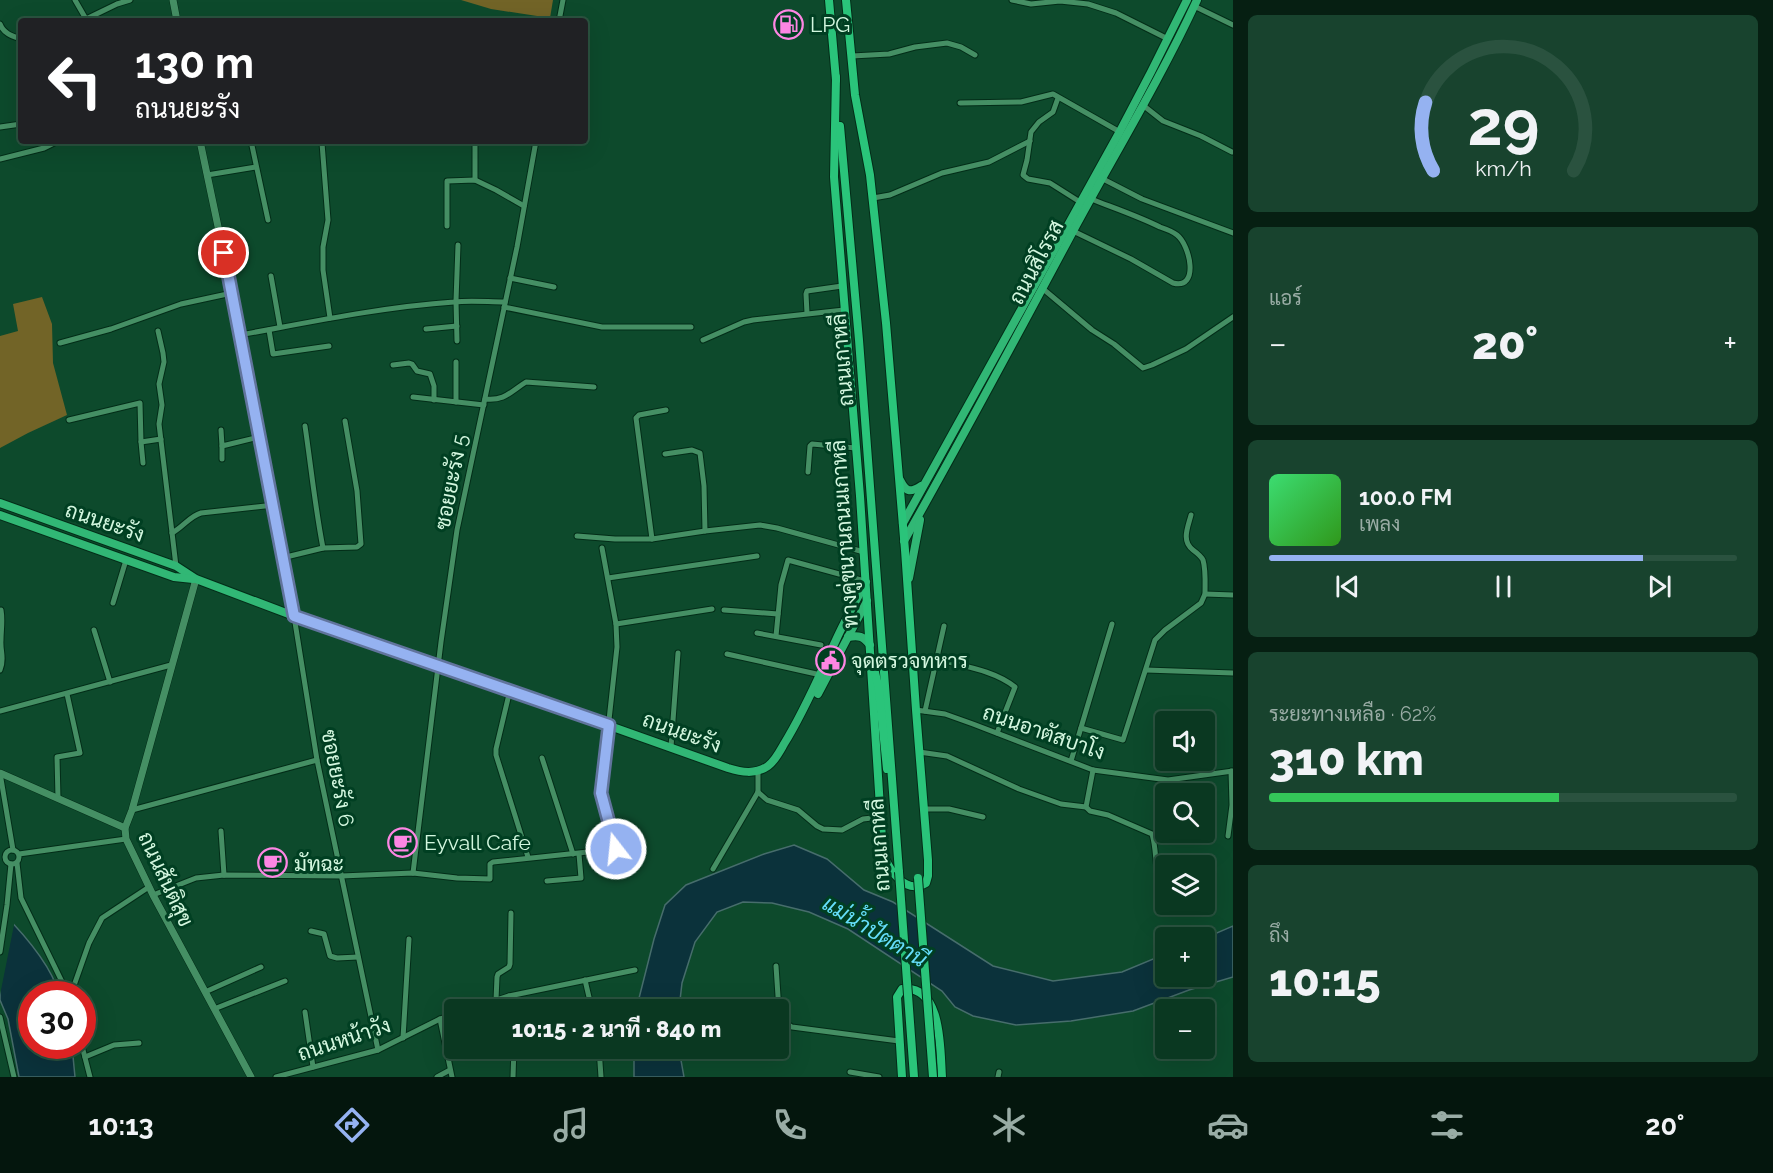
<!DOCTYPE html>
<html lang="th">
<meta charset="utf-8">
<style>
:root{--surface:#0a3821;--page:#18432e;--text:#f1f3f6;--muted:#99aca5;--line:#2a523f;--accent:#95b2f1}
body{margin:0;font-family:Raleway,Sarabun,sans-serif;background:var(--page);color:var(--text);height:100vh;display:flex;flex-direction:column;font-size:22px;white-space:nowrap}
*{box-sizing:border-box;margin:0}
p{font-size:20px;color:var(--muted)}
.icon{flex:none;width:33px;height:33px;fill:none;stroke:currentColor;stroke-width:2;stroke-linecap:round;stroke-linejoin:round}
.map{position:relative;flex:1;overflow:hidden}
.details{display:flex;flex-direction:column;gap:15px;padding:15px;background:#061f12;width:540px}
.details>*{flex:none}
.top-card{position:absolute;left:18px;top:18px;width:570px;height:126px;border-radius:6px;box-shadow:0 6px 24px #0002,0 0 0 2px var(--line);background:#202124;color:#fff;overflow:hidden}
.controls{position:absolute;left:1155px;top:711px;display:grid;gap:12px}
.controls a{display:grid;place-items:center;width:60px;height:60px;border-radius:6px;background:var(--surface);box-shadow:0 6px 24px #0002,0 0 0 2px var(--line);font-size:30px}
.speed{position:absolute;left:18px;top:981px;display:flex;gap:12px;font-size:30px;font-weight:700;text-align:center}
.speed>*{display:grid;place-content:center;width:78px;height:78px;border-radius:50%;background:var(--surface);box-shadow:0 6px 24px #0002,0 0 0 2px var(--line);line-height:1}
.speed .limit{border:9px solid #d22;background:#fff;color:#111}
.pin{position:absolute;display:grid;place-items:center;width:51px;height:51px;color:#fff;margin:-26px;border:3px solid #fff;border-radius:50%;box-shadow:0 2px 6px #0007}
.me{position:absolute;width:66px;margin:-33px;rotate:344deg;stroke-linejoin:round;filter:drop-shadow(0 0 4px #0008)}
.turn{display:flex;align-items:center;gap:21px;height:126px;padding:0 18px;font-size:27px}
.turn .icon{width:78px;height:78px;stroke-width:2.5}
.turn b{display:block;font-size:42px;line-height:51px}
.big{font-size:45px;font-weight:800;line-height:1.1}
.details .tile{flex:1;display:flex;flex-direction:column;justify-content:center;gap:9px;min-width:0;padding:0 21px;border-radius:9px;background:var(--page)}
.details .dial{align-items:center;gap:0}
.dial svg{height:156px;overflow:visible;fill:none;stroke:var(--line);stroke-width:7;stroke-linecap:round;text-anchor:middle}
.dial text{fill:var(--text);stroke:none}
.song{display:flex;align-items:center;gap:18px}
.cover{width:72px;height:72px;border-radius:9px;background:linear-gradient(135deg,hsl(140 70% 55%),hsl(110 70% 35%))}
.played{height:6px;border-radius:3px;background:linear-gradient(90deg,var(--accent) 80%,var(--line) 80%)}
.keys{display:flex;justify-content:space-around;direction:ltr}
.heat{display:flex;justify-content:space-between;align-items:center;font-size:33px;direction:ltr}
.charge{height:9px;border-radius:4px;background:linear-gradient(90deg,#34c759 62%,var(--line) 0)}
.trip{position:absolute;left:444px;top:999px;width:345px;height:60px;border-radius:6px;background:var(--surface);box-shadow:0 6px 24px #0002,0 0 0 2px var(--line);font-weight:800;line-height:60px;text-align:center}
.tabs{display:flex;height:96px;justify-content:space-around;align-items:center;background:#04160d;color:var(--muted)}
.tabs .icon{width:42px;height:42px}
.tabs .current{color:var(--accent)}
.tabs b{font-size:27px;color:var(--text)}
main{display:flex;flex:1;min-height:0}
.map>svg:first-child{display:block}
.green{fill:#726427}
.water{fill:#0b323b;stroke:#476d6c;stroke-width:1.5}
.pier{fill:#0d4a2c}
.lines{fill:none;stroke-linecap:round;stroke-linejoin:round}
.minor-casing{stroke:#032d18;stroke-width:7}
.tertiary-casing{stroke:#032d18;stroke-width:8}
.primary-casing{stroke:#032d18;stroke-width:10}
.trunk-casing{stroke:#032d18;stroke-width:10}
.minor{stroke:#458f64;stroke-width:5}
.tertiary{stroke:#458f64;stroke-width:7}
.primary{stroke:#31b775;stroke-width:8}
.trunk{stroke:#2ac47a;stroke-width:8}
.trunk-bridge-casing{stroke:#032d18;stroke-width:10;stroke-linecap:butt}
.trunk-bridge{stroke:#2ac47a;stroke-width:8}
.route-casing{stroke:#61749d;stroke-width:15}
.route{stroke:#95b2f1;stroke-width:10}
.labels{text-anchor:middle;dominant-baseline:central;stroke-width:6;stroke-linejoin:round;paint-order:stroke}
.poi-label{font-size:21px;fill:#d3f7df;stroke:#003f22;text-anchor:start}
.street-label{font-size:21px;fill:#d3f7df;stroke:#003f22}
.water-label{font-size:22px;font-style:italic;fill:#65defb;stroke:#003f22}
</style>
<main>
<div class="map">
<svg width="1233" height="1077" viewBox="0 0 1233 1077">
<rect width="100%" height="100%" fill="#0d4a2c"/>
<g class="green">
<polygon points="461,0 553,0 550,18 491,9"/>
<polygon points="42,297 52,324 53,363 67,415 28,433 0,448 0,336 18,331 13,304"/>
</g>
<g class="water">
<polygon points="794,845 827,859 864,890 893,902 993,966 1053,981 1122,972 1165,954 1166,976 1204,976 1205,938 1233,926 1233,977 1189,990 1133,1011 1071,1021 1016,1025 973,1016 955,1007 942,991 848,929 809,912 772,903 743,902 717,912 695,942 682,983 679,1009 636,1010 654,939 665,905 686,885 764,854"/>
<path d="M0 910C22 932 51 964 59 994H32V1046H72L75 1077H19L8 1019 0 1000Z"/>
<polygon points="634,1049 679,1049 684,1077 634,1077"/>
</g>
<polygon class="pier" points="0,907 15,920 0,995"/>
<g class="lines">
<defs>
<g id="minor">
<polyline points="75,0 86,19"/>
<polyline points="1012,0 1031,4 1060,1 1088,4 1116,13 1168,39"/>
<polyline points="1194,6 1233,25"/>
<polyline points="82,21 117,4 130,0"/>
<polyline points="559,21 563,0"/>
<path d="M0 24C4 34 12 36 21 39"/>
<polyline points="852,56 889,54 915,47 947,43 961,47 975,55"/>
<polyline points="1058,98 1053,112 1039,122 1031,132 1027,160 1023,175 1028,179 1050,183 1080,202"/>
<polyline points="960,103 1021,102 1053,94 1120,132"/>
<polyline points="1144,106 1163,121 1201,136 1232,152"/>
<polyline points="0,127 21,124"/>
<polyline points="251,141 268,220"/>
<polyline points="322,143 328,220 323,247 323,270 330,318"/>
<polyline points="0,159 44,148 58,141"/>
<polyline points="207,175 256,167"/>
<polyline points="1103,179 1142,199 1233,233"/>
<polyline points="475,180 475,141"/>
<polyline points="873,198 890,195 942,173 989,162 1030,141"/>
<polyline points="447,226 447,181 475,180 496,190 524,206"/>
<path d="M1073 231 1131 259 1173 283C1200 290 1190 245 1177 235 1172 231 1166 229 1160 227 1138 216 1114 208 1091 199"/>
<polyline points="271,276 280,327"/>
<polyline points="510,278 554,287"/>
<polyline points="1042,288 1092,330 1114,344 1143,368 1152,365 1186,349 1233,317"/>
<polyline points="504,307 602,327 691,327"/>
<polyline points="807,313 806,294 807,291 842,286"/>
<polyline points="426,329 457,326"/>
<polyline points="269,330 273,354 329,346"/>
<polyline points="158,331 163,353 164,362 159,384 162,405 159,424 176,566"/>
<path d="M240 335C311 322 382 307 454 302 471 300 488 302 505 302"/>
<polyline points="703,340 744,322 753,320 844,310"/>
<polyline points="457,341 456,301 458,245"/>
<polyline points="60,343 111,329 181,304 232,293"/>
<polyline points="456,362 456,402"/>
<polyline points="393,365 409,363 412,364 417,371 430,374 434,386 434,400"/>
<polyline points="413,397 484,405"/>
<path d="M485 399C505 401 510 392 526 382L594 387"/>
<polyline points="69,420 140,403 141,442 143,463"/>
<path d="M305 426C311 466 315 507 323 548"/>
<polyline points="221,430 222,446 259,437"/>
<polyline points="141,442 161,439"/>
<polyline points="222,446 222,459"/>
<polyline points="665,454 692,450 700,453 704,486 705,531"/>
<polyline points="808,472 810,446 812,444 856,448"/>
<path d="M172 533C183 527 190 516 201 513L274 505"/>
<polyline points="577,536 615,539 652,539 705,531 760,525 777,528 864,552"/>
<polyline points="652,539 636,418 639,415 666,410"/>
<polyline points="282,558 323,548 357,547 361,544 357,491 345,421"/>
<polyline points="608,578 757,556"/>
<polyline points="1205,594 1233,595"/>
<polyline points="113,603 126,560"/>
<polyline points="724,610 778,614"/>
<polyline points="294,616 317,760 378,1050"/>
<polyline points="616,624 712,609"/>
<polyline points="94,630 110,682"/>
<polyline points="757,633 821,645"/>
<polyline points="776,636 781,585 788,560 861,580"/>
<polyline points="727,654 821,675"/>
<path d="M936 659C962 666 994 670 1015 687L997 733"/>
<path d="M0 670C5 659 0 651 1 640 1 629 3 621 1 610"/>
<polyline points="1146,670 1233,673"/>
<polyline points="510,690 496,749 496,755 528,857"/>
<polyline points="916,710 945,714 973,724 1093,770 1168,780 1233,771"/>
<polyline points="0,711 171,665"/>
<polyline points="925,711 944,626"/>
<path d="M1081 728 1123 740 1155 640 1165 630 1201 603 1205 594C1205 584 1206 570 1203 560 1201 556 1197 553 1193 550 1181 541 1188 527 1191 515"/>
<polyline points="671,747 678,653"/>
<polyline points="919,752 947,756 1019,789 1061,804 1086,807"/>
<polyline points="542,758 573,854"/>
<polyline points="1071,761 1112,624"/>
<path d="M1093 770 1086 807 1090 811 1108 815 1152 834C1158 853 1153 876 1166 891"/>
<polyline points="0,773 13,850"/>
<polyline points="758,792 767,800 798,810 817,826 823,829 842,830 863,819 881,817"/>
<polyline points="58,798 57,757 80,753 67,694"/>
<polyline points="924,809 949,809 983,817"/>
<polyline points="132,810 317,760"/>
<polyline points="221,831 224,875"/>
<polyline points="1228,836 1232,805 1231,771"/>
<circle cx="12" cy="857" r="7"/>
<polyline points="19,854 126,839"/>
<polyline points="17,863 21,898 68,994"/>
<polyline points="713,869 758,792 758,771"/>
<polyline points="413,873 441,642 457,530 517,247 536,141"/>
<polyline points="547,881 581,878 579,854"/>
<polyline points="153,895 196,878 224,875 341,876 413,873 457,878 490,879 490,864 493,862 616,849 601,793 617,647 616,624 602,548"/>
<polyline points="311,931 324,934 330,956 337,958 358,957"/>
<polyline points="0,952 7,905 11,864"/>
<polyline points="776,966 779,1011 784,1022 792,1027 899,1041"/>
<polyline points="585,980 592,1010"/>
<polyline points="205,992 261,967"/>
<polyline points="71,994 89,943 102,918 149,887"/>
<polyline points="509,996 512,1010"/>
<polyline points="496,1000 497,977 498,974 509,967 510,964 511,913"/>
<polyline points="214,1009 285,981"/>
<polyline points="466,1010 509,996 635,970"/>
<polyline points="305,1012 313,1067"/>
<polyline points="0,1017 14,1077"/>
<polyline points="440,1019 452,1077"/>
<polyline points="403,1038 409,939"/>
<polyline points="82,1046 90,1077"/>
<polyline points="599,1048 601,1077"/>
<polyline points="85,1057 114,1045 139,1043"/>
<polyline points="850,1072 879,1077"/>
<polyline points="276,1077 378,1050 440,1019 454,1014"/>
<polyline points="437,1077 450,1070"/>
<polyline points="513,1077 514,1048"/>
<polyline points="998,1077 999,1072"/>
</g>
<g id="tertiary">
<polyline points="173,0 177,21"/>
<polyline points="200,141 232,293 294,616"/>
<polyline points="196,579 132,810 125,828 126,839 153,895 251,1077"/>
<polyline points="0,773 125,828"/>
</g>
<g id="primary">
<path d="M900 480C906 492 910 493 921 486"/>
<path d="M0 503 176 566 196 579 294 616 438 665 728 768C741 772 755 775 768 766 775 761 780 751 784 744 805 710 819 676 836 640 845 620 856 601 866 582"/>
<polyline points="0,515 174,577 193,579"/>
<polyline points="903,523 1119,133 1151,72 1187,0"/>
<path d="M904 541C962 439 1017 336 1072 233 1114 155 1160 80 1197 0"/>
<polyline points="909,578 920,520"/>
<path d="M848 637C859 635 863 636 870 645"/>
<polyline points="818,694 867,601"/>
</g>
<g id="trunk">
<polyline points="829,0 836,80"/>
<path d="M836 77 834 177 860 496 883 854C890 871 905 895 926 883L928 876V860L916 710 905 550 886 323 870 175 855 95 846 0"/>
<polyline points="840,126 859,340 899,872"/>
<polyline points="875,672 879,690 887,769"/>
<path d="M902 1077 897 997 902 989C943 984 940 1051 942 1077"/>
</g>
</defs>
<use href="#minor" class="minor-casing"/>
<use href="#tertiary" class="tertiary-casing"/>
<use href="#primary" class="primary-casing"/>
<use href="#trunk" class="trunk-casing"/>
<use href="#minor" class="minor"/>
<use href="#tertiary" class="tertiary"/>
<use href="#primary" class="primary"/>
<use href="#trunk" class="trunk"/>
<defs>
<g id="trunk-bridge">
<polyline points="899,872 914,1077"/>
<polyline points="918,878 933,1077"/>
</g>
</defs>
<use href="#trunk-bridge" class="trunk-bridge-casing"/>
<use href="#trunk-bridge" class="trunk-bridge"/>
</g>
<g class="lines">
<defs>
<polyline id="route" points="224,253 294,616 609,725 601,793 616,849"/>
</defs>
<use href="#route" class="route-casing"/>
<use href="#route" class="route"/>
</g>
<defs>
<symbol id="fuel-ring" viewBox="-11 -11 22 22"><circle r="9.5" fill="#003f22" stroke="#fd86e3" stroke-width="1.5"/><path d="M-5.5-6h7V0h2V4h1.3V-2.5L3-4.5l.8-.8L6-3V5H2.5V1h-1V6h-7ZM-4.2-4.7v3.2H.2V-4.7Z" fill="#fd86e3"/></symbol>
<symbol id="civic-ring" viewBox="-11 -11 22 22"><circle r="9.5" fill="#003f22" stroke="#fd86e3" stroke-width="1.5"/><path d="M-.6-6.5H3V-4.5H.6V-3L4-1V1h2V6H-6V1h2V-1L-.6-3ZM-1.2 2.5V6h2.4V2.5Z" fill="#fd86e3"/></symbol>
<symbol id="cafe-ring" viewBox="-11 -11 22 22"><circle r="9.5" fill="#003f22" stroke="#fd86e3" stroke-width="1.5"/><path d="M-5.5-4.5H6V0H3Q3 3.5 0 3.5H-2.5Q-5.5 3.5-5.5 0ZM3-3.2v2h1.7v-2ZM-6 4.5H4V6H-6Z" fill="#fd86e3"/></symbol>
</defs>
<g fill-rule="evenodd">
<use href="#fuel-ring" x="772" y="8" width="33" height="33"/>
<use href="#civic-ring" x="814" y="644" width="33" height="33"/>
<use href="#cafe-ring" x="386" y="826" width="33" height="33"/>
<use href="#cafe-ring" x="256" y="846" width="33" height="33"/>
</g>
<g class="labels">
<g class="poi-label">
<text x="810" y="24">LPG</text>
<text x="851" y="660">จุดตรวจทหาร</text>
<text x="424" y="842">Eyvall Cafe</text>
<text x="294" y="863">มัทฉะ</text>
</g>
<g class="street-label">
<text transform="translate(1036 262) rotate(-62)">ถนนสิโรรส</text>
<text transform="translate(842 360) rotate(-95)">ถนนเกาหลี</text>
<text transform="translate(451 482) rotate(-79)">ซอยยะรัง 5</text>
<text transform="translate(105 522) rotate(19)">ถนนยะรัง</text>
<text transform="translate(844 534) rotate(-94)">ทางคู่ขนานถนนเกาหลี</text>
<text transform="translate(682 732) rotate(20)">ถนนยะรัง</text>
<text transform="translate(1044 732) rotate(19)">ถนนอาตัสบาโง</text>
<text transform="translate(338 778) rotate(79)">ซอยยะรัง 6</text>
<text transform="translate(879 845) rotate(-94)">ถนนเกาหลี</text>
<text transform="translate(166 879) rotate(65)">ถนนสันติสุข</text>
<text transform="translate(344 1039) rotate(-18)">ถนนหน้าวัง</text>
</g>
<g class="water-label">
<text transform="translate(875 931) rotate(31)">แม่น้ำปัตตานี</text>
</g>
</g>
</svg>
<div class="controls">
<a><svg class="icon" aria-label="sound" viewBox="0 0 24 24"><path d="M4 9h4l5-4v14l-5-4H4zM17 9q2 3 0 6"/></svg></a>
<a><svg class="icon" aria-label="search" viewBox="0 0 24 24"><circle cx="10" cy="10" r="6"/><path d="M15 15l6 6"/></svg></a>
<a><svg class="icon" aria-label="layers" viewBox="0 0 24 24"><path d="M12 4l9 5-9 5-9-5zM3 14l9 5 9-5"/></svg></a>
<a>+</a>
<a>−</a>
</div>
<div class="speed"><div class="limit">30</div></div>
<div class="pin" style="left:224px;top:253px;background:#d93025"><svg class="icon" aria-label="arrive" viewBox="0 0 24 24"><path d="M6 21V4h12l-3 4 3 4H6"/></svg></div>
<svg class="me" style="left:616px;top:849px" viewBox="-20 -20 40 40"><circle r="17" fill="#95b2f1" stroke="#fff" stroke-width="3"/><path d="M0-11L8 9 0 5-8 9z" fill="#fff"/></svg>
<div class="trip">10:15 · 2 นาที · 840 m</div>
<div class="top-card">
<div class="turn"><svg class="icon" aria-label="left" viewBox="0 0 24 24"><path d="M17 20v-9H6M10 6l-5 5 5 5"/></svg><div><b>130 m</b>ถนนยะรัง</div></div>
</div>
</div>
<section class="details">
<div class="tile dial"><svg viewBox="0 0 100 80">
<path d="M14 69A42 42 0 1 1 86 69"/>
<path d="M14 69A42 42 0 0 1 10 34" stroke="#95b2f1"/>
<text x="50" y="56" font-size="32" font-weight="700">29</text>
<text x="50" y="72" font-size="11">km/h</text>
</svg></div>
<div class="tile"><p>แอร์</p>
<div class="heat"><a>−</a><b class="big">20°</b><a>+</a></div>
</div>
<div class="tile">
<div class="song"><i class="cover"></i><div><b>100.0 FM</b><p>เพลง</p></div></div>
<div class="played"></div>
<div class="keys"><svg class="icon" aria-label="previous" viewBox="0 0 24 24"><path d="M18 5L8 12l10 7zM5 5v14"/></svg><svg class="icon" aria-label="pause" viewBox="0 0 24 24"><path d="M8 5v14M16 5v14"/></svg><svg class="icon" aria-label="next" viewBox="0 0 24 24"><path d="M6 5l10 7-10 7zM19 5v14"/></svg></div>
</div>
<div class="tile"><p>ระยะทางเหลือ · 62%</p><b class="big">310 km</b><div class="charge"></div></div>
<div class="tile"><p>ถึง</p><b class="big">10:15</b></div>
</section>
</main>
<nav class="tabs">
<b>10:13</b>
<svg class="icon current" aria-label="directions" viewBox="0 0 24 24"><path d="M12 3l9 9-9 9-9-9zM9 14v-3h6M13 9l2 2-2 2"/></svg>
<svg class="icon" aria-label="music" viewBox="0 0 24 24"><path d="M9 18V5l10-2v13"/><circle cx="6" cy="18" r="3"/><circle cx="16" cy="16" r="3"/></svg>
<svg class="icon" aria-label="phone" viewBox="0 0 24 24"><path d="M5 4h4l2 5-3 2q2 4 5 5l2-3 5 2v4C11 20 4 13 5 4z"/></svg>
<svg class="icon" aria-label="climate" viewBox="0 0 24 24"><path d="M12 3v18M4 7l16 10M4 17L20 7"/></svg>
<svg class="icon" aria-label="car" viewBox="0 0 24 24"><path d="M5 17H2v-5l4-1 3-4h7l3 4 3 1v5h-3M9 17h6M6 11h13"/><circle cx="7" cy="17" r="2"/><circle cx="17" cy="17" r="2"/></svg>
<svg class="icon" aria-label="filters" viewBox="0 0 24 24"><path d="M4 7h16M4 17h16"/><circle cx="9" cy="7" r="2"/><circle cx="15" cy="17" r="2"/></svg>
<b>20°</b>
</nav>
